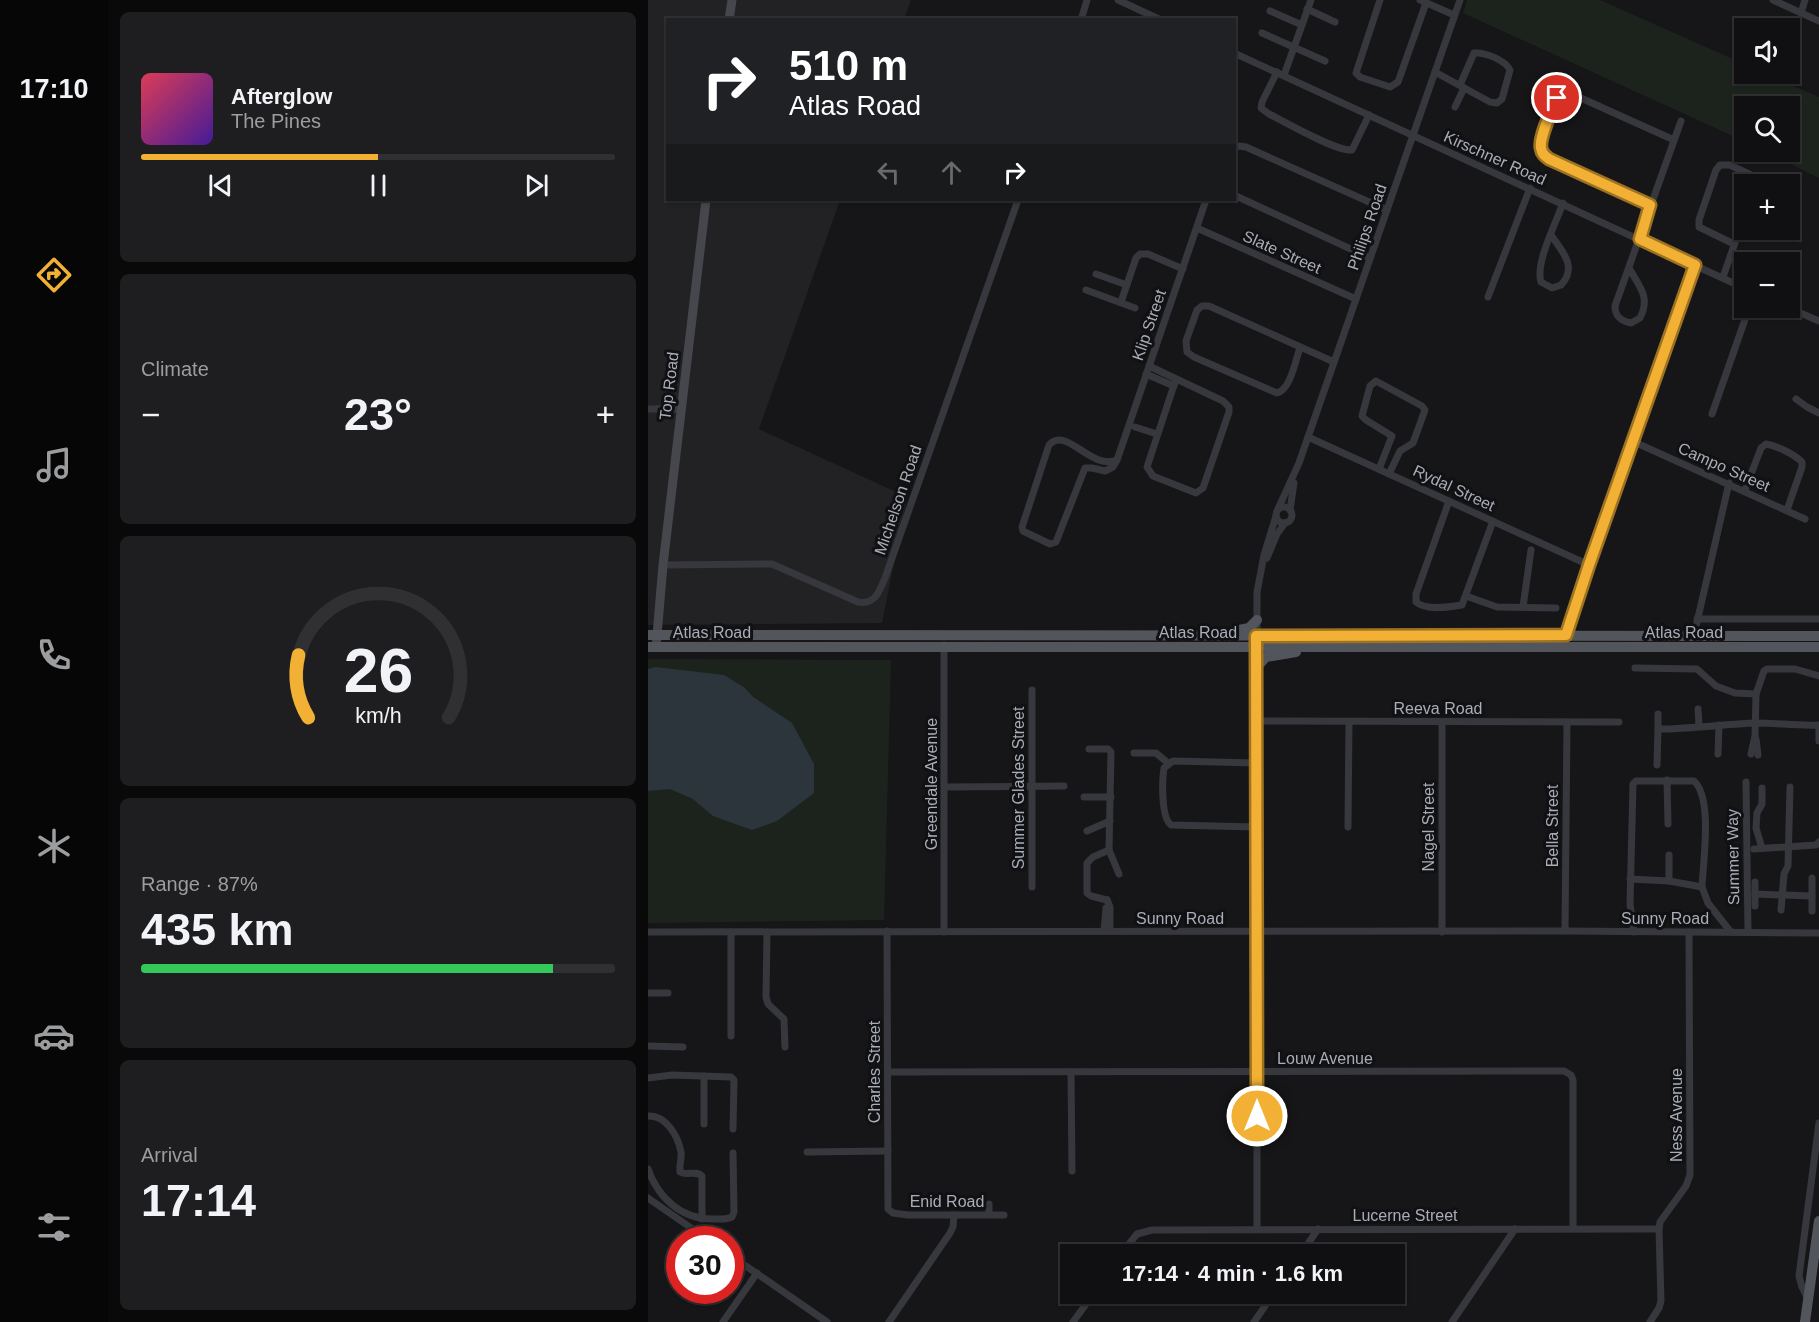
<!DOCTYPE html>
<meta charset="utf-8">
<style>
:root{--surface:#101012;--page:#1e1e20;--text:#f1f3f6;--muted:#9c9d9f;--line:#303032;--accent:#f2b134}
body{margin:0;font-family:Helvetica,sans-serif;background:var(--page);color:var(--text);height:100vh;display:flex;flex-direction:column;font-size:22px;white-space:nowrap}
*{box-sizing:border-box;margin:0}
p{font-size:20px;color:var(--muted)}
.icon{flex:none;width:33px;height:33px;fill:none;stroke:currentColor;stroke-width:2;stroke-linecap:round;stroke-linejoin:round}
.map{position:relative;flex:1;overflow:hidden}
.side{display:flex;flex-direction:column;gap:12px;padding:12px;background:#09090a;width:540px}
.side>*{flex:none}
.banner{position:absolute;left:18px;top:18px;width:570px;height:183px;border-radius:0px;box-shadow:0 2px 4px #0004,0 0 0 2px var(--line);background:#202124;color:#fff;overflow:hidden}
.buttons{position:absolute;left:1086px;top:18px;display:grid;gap:12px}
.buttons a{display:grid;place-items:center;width:66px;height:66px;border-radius:0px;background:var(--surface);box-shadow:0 2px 4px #0004,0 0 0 2px var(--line);font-size:30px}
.speed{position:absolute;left:18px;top:1226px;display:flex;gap:12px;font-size:30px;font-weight:700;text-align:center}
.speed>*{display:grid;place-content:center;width:78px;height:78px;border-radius:50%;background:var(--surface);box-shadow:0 2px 4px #0004,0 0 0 2px var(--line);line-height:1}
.speed .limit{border:9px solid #d22;background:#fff;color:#111}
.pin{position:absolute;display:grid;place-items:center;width:51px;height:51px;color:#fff;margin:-26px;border:3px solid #fff;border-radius:50%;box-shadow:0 2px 6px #0007}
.me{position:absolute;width:66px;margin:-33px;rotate:0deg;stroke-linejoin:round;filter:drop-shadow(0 0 4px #0008)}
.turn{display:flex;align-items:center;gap:21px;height:126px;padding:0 24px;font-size:27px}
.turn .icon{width:78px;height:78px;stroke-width:2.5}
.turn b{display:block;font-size:42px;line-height:51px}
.lanes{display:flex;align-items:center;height:57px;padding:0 24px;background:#0003;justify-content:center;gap:30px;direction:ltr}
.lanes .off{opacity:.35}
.big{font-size:45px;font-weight:700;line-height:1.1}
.side .tile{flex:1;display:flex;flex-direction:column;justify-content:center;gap:9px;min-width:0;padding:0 21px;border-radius:9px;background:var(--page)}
.side .dial{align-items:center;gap:0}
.dial svg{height:156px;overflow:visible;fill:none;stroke:var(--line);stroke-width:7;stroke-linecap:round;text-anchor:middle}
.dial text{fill:var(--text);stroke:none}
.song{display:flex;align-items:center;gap:18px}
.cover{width:72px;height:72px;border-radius:9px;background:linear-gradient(135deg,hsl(350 70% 55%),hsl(260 70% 35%))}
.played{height:6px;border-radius:3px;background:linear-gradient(90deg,var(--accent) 50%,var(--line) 50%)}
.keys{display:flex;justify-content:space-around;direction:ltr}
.heat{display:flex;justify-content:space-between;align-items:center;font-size:33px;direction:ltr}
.charge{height:9px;border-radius:4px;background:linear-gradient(90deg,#34c759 87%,var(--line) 0)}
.trip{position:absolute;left:412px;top:1244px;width:345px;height:60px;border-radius:0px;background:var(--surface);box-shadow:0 2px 4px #0004,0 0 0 2px var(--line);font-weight:700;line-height:60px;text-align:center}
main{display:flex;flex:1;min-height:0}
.dock{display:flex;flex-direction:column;width:108px;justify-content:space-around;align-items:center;background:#060607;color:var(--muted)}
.dock .icon{width:42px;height:42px}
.dock .on{color:var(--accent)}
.dock b{font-size:27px;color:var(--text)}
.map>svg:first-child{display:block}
.built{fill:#222225}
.green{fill:#1c231d}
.water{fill:#2c353c}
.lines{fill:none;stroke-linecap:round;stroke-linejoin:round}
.street{stroke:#37383d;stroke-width:7}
.secondary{stroke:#45474d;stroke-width:9}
.primary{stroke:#53555c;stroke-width:10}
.route-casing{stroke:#9d7322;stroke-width:15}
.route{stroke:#f2b134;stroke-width:10}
.labels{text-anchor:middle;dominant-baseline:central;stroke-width:6;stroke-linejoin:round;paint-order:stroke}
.street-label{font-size:16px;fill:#a8adb8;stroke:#111113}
</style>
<main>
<nav class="dock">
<b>17:10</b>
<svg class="icon on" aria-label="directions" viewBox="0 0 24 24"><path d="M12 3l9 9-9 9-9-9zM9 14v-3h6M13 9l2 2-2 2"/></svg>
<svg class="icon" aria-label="music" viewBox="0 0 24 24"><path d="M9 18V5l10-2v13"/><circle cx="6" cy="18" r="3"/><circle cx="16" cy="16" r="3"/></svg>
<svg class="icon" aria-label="phone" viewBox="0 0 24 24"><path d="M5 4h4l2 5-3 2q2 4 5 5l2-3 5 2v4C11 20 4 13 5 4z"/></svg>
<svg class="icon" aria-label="climate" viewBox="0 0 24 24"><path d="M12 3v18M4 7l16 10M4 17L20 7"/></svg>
<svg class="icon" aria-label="car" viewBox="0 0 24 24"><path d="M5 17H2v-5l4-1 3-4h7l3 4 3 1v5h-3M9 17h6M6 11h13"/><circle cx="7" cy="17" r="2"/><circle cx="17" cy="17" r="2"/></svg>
<svg class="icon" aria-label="filters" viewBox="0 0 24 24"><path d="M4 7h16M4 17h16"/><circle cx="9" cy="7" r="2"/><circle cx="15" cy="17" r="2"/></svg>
</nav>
<section class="side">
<div class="tile">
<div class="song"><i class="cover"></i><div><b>Afterglow</b><p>The Pines</p></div></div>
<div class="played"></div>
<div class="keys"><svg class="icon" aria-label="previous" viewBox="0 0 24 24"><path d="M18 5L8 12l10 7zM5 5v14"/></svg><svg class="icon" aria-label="pause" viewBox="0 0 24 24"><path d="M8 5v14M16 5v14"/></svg><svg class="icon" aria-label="next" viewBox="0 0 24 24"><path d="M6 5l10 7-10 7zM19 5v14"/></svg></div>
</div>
<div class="tile"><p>Climate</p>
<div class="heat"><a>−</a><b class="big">23°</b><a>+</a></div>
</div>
<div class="tile dial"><svg viewBox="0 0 100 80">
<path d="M14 69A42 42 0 1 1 86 69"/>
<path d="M14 69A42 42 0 0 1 9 37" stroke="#f2b134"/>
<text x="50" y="56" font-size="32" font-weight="700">26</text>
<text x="50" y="72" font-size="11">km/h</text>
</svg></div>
<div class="tile"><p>Range · 87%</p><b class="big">435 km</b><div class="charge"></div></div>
<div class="tile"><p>Arrival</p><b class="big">17:14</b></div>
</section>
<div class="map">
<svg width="1171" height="1322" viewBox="0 0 1171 1322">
<rect width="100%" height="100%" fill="#161618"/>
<polygon class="built" points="0,0 263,0 256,19 20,20 20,200 192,200 111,429 259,497 234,623 0,625"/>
<g class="green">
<polygon points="819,0 952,0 1096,64 1096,74 1117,74 1171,97 1171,178 1119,152 1142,152 1142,106 1096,106 1096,141 815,13"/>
<polygon points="0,659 243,660 236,920 0,923"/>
</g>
<polygon class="water" points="7,667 76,675 97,688 105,697 144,723 166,764 166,793 129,821 104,830 65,816 45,799 22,789 0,791 0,669"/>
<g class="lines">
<g class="street">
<polyline points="470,0 513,20"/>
<polyline points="732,0 708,73 712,77 742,87 750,82 778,3"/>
<polyline points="772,0 806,15"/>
<polyline points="1125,0 1171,21"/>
<polyline points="659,9 687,22"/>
<polyline points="622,11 654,25"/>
<polyline points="1153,13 1157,0"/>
<polyline points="433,20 439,0"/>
<polyline points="614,33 677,61"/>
<polyline points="586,53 1096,288"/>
<path d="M629 72 614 102 613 108 621 114C637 122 689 152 704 150L721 115"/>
<path d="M787 72 842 102 849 103 854 99 862 70C857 60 837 52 826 53L812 85"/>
<polyline points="636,75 663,0"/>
<polyline points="807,107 816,88"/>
<polyline points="586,148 591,146 598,147 739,210"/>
<polyline points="586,195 722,258"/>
<path d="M1002 205 901 159C893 154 891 148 894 139L909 98 915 93 924 94 1026 140"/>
<polyline points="549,228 708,299"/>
<path d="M903 235C914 251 930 267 913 285L904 288 893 282C887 263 908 223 915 203"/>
<polyline points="1086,244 1051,227 1051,220 1068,170 1072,165 1082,165 1105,176 1108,178 1108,184"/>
<path d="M981 268C991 286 1003 297 992 318L983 323C973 321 967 317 967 306L1033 121"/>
<polyline points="448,274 479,285"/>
<polyline points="1075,277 1096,217"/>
<polyline points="438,290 487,308"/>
<polyline points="840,297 882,188"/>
<polyline points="473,302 488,258 492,254 500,254 535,269"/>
<polyline points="1141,308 1171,321"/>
<path d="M652 348C647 361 643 389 629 393L546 357 539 352 538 341 549 310 554 306H561L686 362"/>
<polyline points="501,366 575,401 581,407 581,412 555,488 548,493 505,476 499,467 528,379"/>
<polyline points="498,374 526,386"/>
<polyline points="1148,399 1159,407 1171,413"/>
<polyline points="0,409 33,409"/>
<polyline points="1064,414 1101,308"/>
<polyline points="487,427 509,434"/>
<polyline points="660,437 941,565"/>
<polyline points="984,441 1157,519"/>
<path d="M469 460C443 471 418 425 401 445L374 527 375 531 402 544 408 542 437 468H444L457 471 465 467 469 460 558 200"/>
<polyline points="731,469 744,436 718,420 714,416 722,386 728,381 774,406 777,410 765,443 752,451 741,474"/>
<path d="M1097 490 1113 448 1118 444C1129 446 1146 454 1154 462V467L1139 510"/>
<path d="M801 501 768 594V602C778 611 802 607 814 605L845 521"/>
<circle cx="636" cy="515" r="8"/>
<polyline points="630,509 651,463 812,0"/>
<polyline points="642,510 646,483"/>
<polyline points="619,558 629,534 637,523"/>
<path d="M15 565 124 564 210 602C227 605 231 592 237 578L370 200"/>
<polyline points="818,596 849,607 908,608"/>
<polyline points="875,607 883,550"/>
<polyline points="1049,619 1171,619"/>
<polyline points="1046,635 1081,483"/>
<polyline points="918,639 922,620 941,565 1047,265"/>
<polyline points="987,668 1049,669 1068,686 1087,693 1108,694"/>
<polyline points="1050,709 1051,726"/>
<polyline points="608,721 971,722"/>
<polyline points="794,722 794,932"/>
<polyline points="1010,729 1010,714"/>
<polyline points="1108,739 1110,755"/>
<polyline points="441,749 460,749 463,752 461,850"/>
<polyline points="486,753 508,753 520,763"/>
<polyline points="1070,754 1071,725"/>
<polyline points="1103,754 1107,736 1108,694 1116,671 1119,669 1147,669 1171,676"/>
<path d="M1009 765 1010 729C1043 729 1076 724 1109 723 1130 723 1149 726 1171 725V741"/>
<polyline points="1019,780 1020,824"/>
<polyline points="1098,782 1100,932"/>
<polyline points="297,787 416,786"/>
<polyline points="436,797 463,797"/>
<path d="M608 827 523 825C513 818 514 780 516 768L525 761 609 763"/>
<polyline points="700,827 701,722"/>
<polyline points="439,831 462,821"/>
<polyline points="1114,848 1108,828 1109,813 1114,804 1114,788"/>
<polyline points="1106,849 1168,845 1171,842"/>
<path d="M982 879 1021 881 1054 887C1055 862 1065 798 1046 781H988L985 784 982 904 986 932"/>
<polyline points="1021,881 1021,855"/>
<polyline points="1107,882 1107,906"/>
<polyline points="384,887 384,690"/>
<polyline points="1054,887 1060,903 1082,931"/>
<polyline points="1107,894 1164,896 1164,878"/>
<polyline points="459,900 443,896 439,893 439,863 445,857 461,850 471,874"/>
<polyline points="459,900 462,907 462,931"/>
<polyline points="1133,910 1136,874 1140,866 1142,787"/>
<polyline points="1164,911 1164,896"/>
<polyline points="239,931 240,1209 245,1213 260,1215 356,1215"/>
<polyline points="456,931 458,908"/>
<polyline points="917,931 919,722"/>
<polyline points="0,932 917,931 1171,933"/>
<polyline points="83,932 83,1036"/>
<polyline points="119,932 118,997 120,1004 136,1019 137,1047"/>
<polyline points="296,932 296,645"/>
<polyline points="0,993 20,993"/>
<polyline points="0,1046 35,1047"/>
<polyline points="240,1072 916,1071 923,1075 925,1080 925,1228"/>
<polyline points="423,1072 424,1171"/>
<polyline points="56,1076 56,1124"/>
<polyline points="0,1078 24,1075 83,1077 86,1080 85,1129"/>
<path d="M0 1116C18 1115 30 1136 33 1152 34 1159 31 1165 32 1172 39 1176 48 1170 54 1176V1219"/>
<polyline points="159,1152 240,1151"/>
<path d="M0 1169C10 1198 34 1220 66 1219 72 1219 78 1220 84 1217L86 1212 85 1153"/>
<polyline points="0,1198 59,1239"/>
<polyline points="341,1215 341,1204"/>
<polyline points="609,1229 609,592 616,555 628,516"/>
<polyline points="473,1254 489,1234 504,1230 1011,1229"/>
<polyline points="653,1254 670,1229"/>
<polyline points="82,1255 179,1322"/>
<polyline points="1160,1299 1154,1287 1151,1276 1171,1123"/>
<polyline points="75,1322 109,1273"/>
<polyline points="241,1322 302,1233 305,1227 306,1215"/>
<polyline points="425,1322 446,1293"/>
<polyline points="606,1322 626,1293"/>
<polyline points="804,1322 867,1229"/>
<polyline points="1002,1322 1011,1308 1013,1301 1011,1229 1012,1222 1038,1186 1042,1175 1041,932"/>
</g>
<g class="secondary">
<polyline points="81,20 84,0"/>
<polyline points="8,647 15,565 58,200"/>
</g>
<g class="primary">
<polyline points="586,631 601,628 609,620"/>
<polyline points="0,635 1171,636"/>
<polyline points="0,647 1171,647"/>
<polyline points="608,668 618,657 648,652"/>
<polyline points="1157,1322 1171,1221"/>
</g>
</g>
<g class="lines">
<defs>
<path id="route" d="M609 1116 608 636 918 635 941 565 1047 265 992 239 1002 205 901 159C897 156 894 154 893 148 891 137 904 110 909 98"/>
</defs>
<use href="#route" class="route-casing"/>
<use href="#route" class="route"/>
</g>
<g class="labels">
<g class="street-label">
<text transform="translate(847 158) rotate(24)">Kirschner Road</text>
<text transform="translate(719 227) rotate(-71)">Philips Road</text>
<text transform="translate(634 252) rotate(24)">Slate Street</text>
<text transform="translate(501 325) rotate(-71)">Klip Street</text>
<text transform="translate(21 386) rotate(-83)">Top Road</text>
<text transform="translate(1076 467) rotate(24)">Campo Street</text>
<text transform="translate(806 488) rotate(25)">Rydal Street</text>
<text transform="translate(250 500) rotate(-71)">Michelson Road</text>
<text x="64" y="632">Atlas Road</text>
<text x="550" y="632">Atlas Road</text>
<text x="1036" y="632">Atlas Road</text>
<text x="790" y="708">Reeva Road</text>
<text transform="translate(283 784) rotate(-90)">Greendale Avenue</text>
<text transform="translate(370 788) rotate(-90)">Summer Glades Street</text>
<text transform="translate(904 826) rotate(-90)">Bella Street</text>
<text transform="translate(780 827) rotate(-90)">Nagel Street</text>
<text transform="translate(1085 857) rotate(-91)">Summer Way</text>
<text x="532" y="918">Sunny Road</text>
<text x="1017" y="918">Sunny Road</text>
<text x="677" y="1058">Louw Avenue</text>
<text transform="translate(226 1072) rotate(-90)">Charles Street</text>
<text transform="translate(1028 1115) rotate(-90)">Ness Avenue</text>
<text x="299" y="1201">Enid Road</text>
<text x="757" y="1215">Lucerne Street</text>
</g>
</g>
</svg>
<div class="buttons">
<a><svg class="icon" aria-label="sound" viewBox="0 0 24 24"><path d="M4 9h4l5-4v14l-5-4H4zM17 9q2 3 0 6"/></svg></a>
<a><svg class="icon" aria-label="search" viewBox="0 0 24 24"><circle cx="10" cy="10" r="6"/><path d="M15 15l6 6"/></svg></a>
<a>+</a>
<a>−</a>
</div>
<div class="speed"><div class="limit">30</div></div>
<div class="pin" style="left:909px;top:98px;background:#d93025"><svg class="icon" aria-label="arrive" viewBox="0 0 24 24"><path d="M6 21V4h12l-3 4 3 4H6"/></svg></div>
<svg class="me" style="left:609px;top:1116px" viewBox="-20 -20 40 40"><circle r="17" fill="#f2b134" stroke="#fff" stroke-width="3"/><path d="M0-11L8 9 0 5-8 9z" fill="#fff"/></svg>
<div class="trip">17:14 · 4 min · 1.6 km</div>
<div class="banner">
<div class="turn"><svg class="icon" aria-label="right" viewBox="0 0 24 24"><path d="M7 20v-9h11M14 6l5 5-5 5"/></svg><div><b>510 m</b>Atlas Road</div></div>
<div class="lanes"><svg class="icon off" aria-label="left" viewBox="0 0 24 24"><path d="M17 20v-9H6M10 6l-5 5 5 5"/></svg><svg class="icon off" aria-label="ahead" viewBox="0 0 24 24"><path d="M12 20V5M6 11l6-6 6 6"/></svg><svg class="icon" aria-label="right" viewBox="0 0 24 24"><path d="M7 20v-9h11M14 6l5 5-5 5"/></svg></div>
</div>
</div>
</main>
